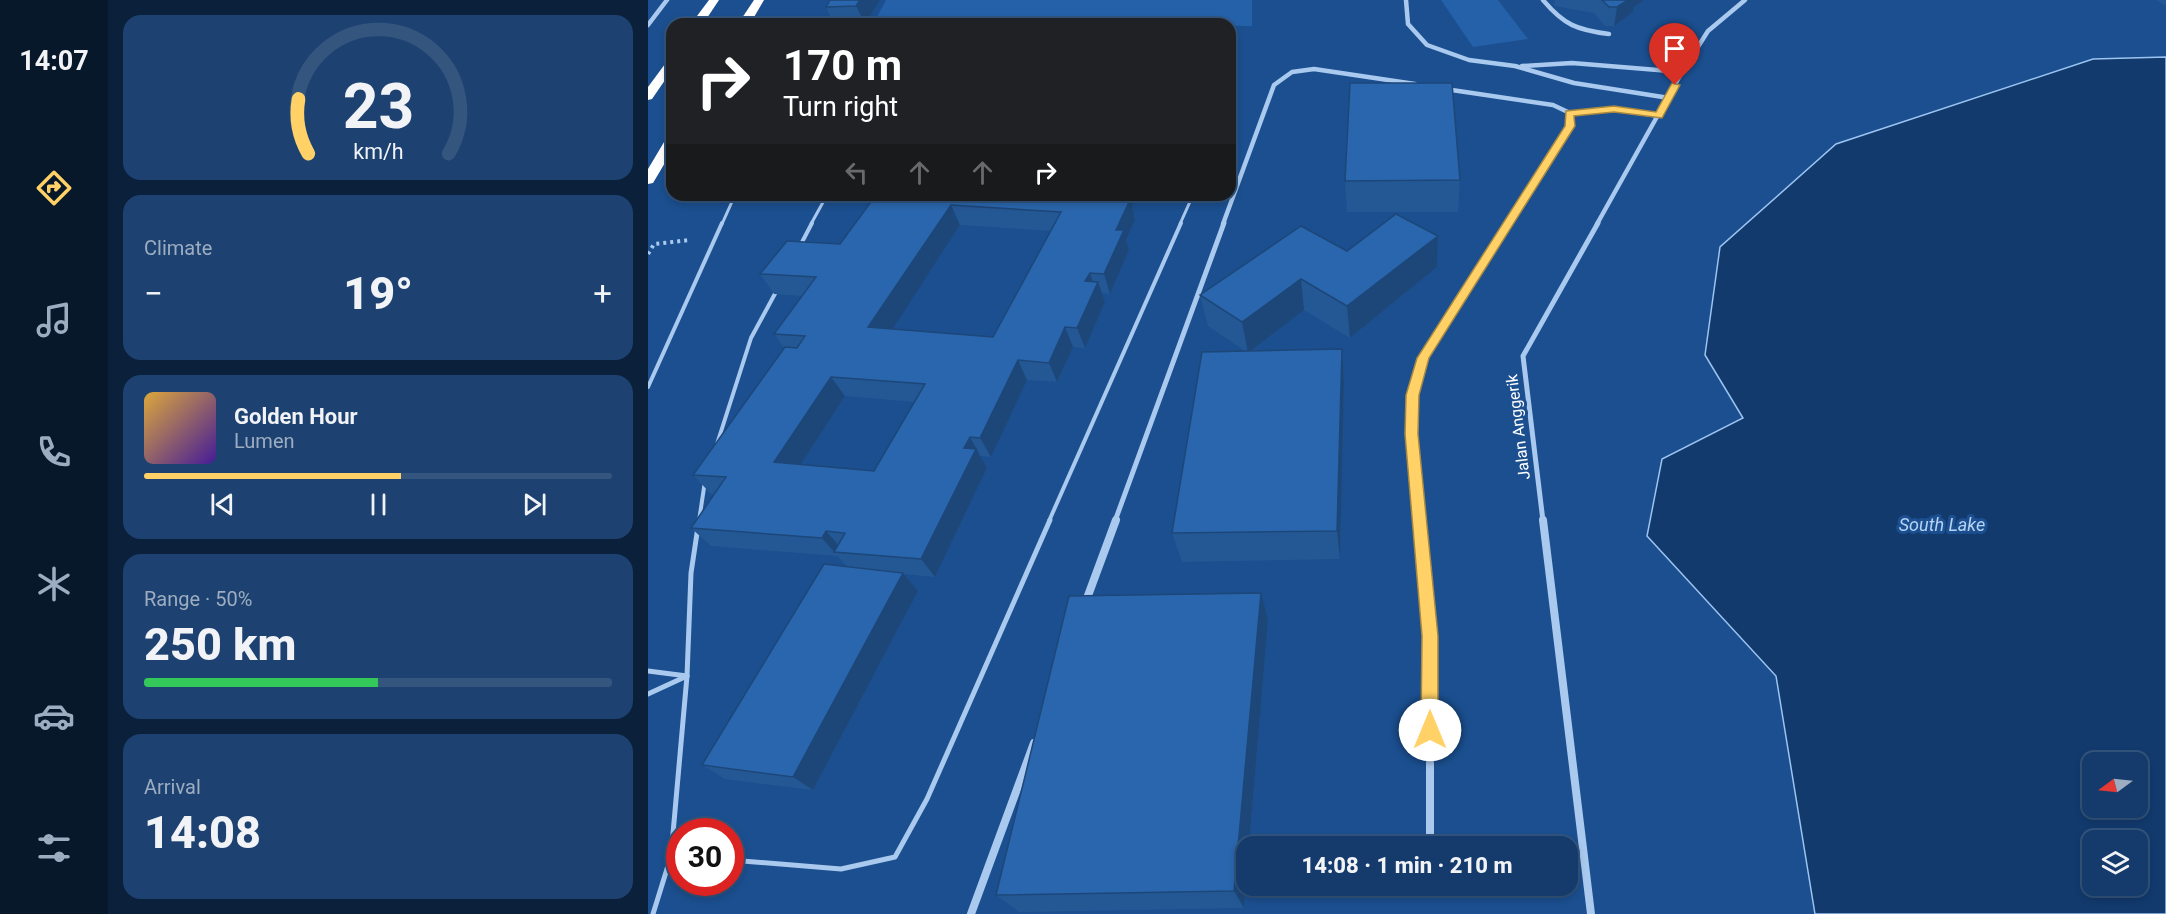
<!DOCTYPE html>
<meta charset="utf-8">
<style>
:root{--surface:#143b6b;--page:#1d4271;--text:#f1f3f6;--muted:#9dadc1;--line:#33557e;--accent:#ffd166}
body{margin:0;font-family:Roboto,sans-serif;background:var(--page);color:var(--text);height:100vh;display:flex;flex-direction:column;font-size:22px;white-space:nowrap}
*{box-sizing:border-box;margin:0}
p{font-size:20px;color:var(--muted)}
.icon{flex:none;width:33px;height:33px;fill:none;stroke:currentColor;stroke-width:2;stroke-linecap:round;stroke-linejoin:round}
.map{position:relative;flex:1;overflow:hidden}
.side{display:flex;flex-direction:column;gap:15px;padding:15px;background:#0b203b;width:540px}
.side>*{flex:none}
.top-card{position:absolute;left:18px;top:18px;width:570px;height:183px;border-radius:18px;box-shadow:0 3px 9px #0003,0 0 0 2px var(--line);background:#202124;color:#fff;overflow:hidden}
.needle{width:39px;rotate:255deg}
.buttons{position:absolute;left:1434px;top:752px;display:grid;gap:12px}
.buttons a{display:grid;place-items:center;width:66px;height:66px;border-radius:12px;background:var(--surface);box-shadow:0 3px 9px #0003,0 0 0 2px var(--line);font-size:30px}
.speed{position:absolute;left:18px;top:818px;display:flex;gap:12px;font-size:30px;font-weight:700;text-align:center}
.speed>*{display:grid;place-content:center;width:78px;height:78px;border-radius:50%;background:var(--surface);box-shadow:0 3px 9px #0003,0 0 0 2px var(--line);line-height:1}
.speed .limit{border:9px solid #d22;background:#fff;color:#111}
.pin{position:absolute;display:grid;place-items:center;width:51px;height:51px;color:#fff;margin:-62px -26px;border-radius:50% 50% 50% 0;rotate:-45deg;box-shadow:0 0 6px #0007}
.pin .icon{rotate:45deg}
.me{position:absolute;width:66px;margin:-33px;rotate:0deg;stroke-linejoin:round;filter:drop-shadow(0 0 4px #0008)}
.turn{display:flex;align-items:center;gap:21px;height:126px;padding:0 18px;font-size:27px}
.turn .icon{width:78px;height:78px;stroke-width:2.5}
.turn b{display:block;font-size:42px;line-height:51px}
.lanes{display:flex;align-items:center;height:57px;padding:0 18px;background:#0003;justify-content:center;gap:30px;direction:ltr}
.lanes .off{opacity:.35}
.big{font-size:45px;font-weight:800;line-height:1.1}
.side .tile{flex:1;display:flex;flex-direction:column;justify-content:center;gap:9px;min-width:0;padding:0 21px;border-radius:18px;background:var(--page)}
.side .dial{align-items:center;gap:0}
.dial svg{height:156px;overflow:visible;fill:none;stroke:var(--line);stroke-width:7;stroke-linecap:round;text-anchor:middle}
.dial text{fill:var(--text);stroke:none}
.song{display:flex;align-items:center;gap:18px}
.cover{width:72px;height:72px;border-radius:9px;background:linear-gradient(135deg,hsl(40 70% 55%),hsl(260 70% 35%))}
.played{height:6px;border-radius:3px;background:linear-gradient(90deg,var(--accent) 55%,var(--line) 55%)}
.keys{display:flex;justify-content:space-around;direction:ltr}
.heat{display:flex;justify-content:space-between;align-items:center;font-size:33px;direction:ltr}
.charge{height:9px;border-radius:4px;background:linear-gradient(90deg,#34c759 50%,var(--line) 0)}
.trip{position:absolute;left:588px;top:836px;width:342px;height:60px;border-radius:18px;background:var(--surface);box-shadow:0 3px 9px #0003,0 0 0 2px var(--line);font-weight:800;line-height:60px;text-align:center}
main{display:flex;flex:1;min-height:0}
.tabs{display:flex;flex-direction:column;width:108px;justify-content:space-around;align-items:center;background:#08182b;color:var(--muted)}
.tabs .icon{width:42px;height:42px}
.tabs .active{color:var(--accent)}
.tabs b{font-size:27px;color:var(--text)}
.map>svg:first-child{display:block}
.green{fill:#2461a8}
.water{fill:#123a6d;stroke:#9cc4f0;stroke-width:1.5;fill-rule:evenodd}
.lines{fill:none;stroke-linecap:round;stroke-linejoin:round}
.path{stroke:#a9c9ee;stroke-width:4;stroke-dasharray:3 4;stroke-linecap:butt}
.service-far2{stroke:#a9c9ee;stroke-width:3}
.service-far1{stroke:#a9c9ee;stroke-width:4}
.service{stroke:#a9c9ee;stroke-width:5}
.minor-far2{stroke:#a9c9ee;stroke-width:4.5}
.minor-far1{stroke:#a9c9ee;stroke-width:5}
.minor{stroke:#a9c9ee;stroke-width:8}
.motorway{fill:#fff;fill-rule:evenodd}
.wall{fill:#245895;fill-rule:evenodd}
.shaded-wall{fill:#1d4779}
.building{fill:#2a66ad;stroke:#1d4779;stroke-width:1.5;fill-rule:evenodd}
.route{fill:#ffd166;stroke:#a68842;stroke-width:1.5}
.labels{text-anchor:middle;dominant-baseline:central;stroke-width:6;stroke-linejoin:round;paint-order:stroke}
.street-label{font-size:16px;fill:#fff;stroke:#1b4f8f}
.water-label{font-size:18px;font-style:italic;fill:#b5d3f5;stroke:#1b4f8f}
</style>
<main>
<nav class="tabs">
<b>14:07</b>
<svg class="icon active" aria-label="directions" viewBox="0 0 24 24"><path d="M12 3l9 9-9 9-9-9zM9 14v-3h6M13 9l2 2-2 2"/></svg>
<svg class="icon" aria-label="music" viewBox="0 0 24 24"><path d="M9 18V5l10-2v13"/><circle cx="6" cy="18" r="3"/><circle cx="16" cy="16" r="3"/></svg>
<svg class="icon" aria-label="phone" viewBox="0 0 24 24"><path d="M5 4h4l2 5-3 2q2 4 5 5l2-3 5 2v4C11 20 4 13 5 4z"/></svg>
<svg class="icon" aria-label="climate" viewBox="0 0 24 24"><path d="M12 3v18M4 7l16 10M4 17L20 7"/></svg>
<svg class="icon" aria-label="car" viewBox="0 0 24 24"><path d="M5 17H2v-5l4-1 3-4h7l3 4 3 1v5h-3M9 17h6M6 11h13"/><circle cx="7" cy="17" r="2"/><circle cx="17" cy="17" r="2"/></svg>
<svg class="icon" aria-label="filters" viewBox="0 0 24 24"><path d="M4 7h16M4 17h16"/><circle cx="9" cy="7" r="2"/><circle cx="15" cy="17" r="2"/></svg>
</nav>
<section class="side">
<div class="tile dial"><svg viewBox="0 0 100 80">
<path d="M14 69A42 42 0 1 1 86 69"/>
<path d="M14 69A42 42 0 0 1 9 41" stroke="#ffd166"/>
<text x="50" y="56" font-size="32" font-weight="700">23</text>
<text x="50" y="72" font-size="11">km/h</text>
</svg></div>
<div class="tile"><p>Climate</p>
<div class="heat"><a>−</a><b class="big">19°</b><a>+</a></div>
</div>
<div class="tile">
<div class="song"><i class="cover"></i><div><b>Golden Hour</b><p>Lumen</p></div></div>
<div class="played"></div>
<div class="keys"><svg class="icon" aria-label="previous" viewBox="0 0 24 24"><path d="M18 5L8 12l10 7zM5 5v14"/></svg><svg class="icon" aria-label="pause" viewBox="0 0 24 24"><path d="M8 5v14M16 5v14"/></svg><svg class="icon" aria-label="next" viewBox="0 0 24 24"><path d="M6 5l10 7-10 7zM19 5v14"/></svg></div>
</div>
<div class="tile"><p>Range · 50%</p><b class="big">250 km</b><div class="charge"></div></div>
<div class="tile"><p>Arrival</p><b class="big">14:08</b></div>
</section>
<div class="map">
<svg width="1518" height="914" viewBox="0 0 1518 914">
<rect width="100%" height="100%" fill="#1b4f8f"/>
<g class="green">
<polygon points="238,0 604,0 604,26 225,24"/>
<polygon points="793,0 850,0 880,39 825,47"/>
</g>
<path class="water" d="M1518 57V914H1167L1128 676 999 536 1014 459 1095 418 1057 355 1072 247 1188 144 1445 59ZM1444 762H1490V807H1444ZM1444 840H1490V885H1444Z"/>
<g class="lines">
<polyline class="path" points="0,254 6,244 42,240"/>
<g class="service-far2">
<polyline points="74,224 87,195"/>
<polyline points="163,224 179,195"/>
<polyline points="532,224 545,195"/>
</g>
<g class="service-far1">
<polyline points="152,246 164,223"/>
<polyline points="0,387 74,223"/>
<polyline points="69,444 103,338 129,290"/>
<polyline points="51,521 57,481"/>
<polyline points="401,521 533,223"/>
</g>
<g class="service">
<polyline points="0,671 39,676"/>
<polyline points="0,694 39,676"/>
<polyline points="82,860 193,869 247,857 279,799 402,520"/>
<polyline points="5,914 23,856 39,676 43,573 51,520"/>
</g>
<g class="minor-far2">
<polyline points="758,0 760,24 779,45 821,60 867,66 926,83 1021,98"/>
<path d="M895 0C916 25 929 30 961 34"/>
<polyline points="0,25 19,0"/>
<polyline points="874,66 924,63 1034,72"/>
<polyline points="797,89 905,105 922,113 922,126 860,224"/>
<polyline points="922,113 966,109 1011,116"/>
<polyline points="575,224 626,85 644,72 666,69 767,84"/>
<polyline points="949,224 1034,72 1060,31 1097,0"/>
</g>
<g class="minor-far1">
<polyline points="467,521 576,223"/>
<polyline points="771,521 763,434 765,395 775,358 861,223"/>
<polyline points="895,521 875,356 950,223"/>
</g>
<g class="minor">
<polyline points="771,520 782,636 782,846"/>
<polyline points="895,520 943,914"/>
<polyline points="438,601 468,520"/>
<polyline points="323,914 386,743"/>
</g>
<g class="motorway">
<polygon points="61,0 71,0 55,24 43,24"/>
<polygon points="106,0 116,0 102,24 90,24"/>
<polygon points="24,58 24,70 4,99 0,100 0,87 20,60"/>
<polygon points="24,136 24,151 5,183 0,184 0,169 19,137"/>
</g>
</g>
<g class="wall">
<polygon points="232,0 217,24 186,24 178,7"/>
<polygon points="907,0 996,0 986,7 985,12 966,26 957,26 946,13 906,6"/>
<polygon points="1508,0 1518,0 1518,6"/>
<polygon points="812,180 810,212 699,212 697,181"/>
<path d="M228 195 434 197 433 195H489L484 206 487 220 478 240 481 250 462 294 454 293 457 302 437 348 425 347 409 382 379 380 343 457 333 456V458L339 468 287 577 256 574 270 591 165 790 77 779 54 765 199 567 190 556 63 546 43 528 67 494H63L45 475 136 348 126 334 155 296 126 294 112 274 192 244ZM312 225 403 231 345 337 244 329ZM197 396 267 402 226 471 153 464Z"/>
<polygon points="790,236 789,267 702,338 656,310 603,351 694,349 696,381 692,559 534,562 524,533 597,351 560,326 552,295 699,251"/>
<polygon points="620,620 601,846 598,846 596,908 371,912 348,895"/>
</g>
<g class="shaded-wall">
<polygon points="212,0 232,0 217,24 208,6"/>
<polygon points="980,0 996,0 986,7 985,12 966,26 969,7"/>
<polygon points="480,195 489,195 484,206 487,220 478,240 481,250 462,294 456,274 468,230 482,200"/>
<polygon points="303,205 312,225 233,347 220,327"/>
<polygon points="790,236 789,267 702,338 699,306"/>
<polygon points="442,273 447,288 450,282 457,302 437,348 429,328 437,281"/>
<polygon points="653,279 656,310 600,353 594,322"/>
<polygon points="417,327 425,347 409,382 401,363"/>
<polygon points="694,349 696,381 692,559 689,531"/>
<polygon points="370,360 379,380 343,457 332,438"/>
<polygon points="183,377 197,396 142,481 126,462"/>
<polygon points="322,437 339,468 287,577 273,559 316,448"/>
<polygon points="178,531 194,549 186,552 174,538"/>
<polygon points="255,573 270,591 165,790 145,777"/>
<polygon points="613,593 620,620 601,846 598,846 598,875 596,908 586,891"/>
</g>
<g class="building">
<polygon points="182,0 212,0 208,6 178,7"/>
<polygon points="954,0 980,0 969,7 961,7"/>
<polygon points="702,83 804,83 812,180 697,181"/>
<path d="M228 195H397L482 200 468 230H476L456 274 442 273 437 281 450 282 429 328 417 327 401 363 370 360 332 438 322 437 316 448 328 449 273 559 186 552 197 533 178 531 174 538 43 528 78 477 45 475 137 347 149 348 157 336 126 334 168 277 112 274 139 241 192 244ZM303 205 413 212 345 337 220 327ZM183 377 277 384 226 471 126 462Z"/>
<polygon points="748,214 790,236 699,306 653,279 594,322 552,295 653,226 699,251"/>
<polygon points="694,349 689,531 524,533 554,352"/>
<polygon points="176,564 255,573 145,777 54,765"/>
<polygon points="613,593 586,891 348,895 421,596"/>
</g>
<polygon class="route" points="1024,83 1032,85 1014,118 966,112 926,116 927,126 781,358 771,395 770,434 790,636 790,730 788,735 782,738 776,735 773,730 774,636 757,434 758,395 769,358 917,126 918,111 966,106 1008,112"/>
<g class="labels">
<g class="street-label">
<text transform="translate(870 427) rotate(-97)">Jalan Anggerik</text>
</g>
<g class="water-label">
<text x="1294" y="524">South Lake</text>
</g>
</g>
</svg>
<div class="buttons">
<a><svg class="needle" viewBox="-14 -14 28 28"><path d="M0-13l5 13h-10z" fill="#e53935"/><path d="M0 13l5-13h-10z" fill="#9dadc1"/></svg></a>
<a><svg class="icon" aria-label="layers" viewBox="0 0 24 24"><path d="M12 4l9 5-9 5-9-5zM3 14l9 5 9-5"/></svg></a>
</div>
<div class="speed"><div class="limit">30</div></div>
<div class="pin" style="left:1027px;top:85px;background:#d93025"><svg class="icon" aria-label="arrive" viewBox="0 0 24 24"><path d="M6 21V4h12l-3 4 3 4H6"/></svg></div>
<svg class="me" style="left:782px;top:730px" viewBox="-20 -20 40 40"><circle r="19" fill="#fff"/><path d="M0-13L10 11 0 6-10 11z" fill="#ffd166"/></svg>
<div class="trip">14:08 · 1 min · 210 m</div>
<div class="top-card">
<div class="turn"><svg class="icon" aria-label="right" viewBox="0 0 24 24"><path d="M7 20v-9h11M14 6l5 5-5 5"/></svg><div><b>170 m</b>Turn right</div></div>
<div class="lanes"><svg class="icon off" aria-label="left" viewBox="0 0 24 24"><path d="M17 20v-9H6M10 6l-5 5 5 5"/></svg><svg class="icon off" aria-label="ahead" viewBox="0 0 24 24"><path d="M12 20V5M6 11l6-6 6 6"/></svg><svg class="icon off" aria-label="ahead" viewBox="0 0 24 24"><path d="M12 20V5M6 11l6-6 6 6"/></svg><svg class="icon" aria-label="right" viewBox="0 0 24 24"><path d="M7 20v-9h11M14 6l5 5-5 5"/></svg></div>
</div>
</div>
</main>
